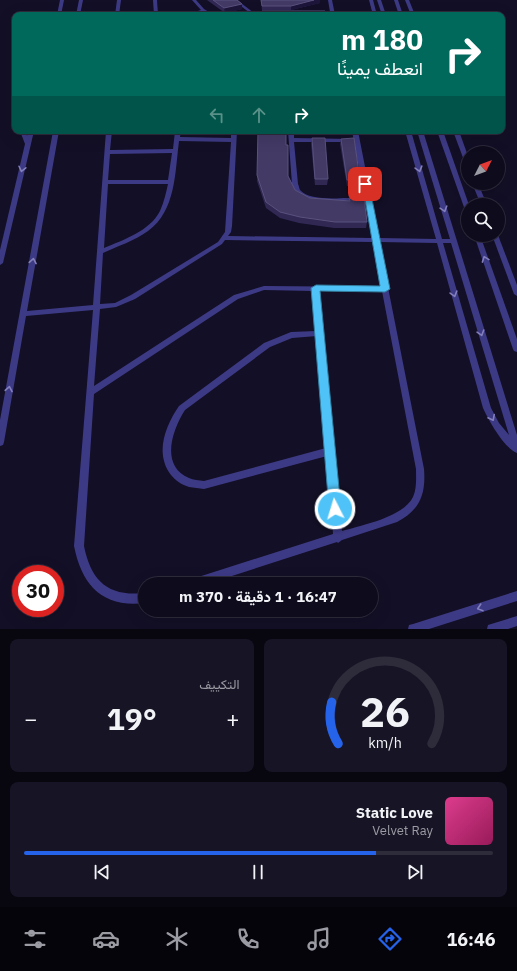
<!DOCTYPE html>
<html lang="ar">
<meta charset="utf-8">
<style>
:root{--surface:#0e0b1c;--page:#171425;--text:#f1f3f6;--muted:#9b9ba3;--line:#2e2b3b;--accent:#2563eb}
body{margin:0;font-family:"IBM Plex Sans",Vazirmatn,sans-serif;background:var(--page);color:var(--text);direction:rtl;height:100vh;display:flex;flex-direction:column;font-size:15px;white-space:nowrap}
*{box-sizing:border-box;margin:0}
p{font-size:13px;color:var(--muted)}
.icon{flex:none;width:22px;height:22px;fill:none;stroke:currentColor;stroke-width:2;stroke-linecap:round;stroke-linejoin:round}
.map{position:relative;height:629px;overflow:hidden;direction:ltr}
.panel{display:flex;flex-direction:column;gap:10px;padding:10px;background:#08060f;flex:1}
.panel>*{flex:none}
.guide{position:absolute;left:12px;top:12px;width:493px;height:122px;border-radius:8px;box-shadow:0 4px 16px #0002,0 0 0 1px var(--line);direction:rtl;background:#00695c;color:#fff;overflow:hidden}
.needle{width:26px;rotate:48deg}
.tools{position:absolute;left:461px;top:146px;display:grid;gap:8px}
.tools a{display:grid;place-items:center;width:44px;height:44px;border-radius:50%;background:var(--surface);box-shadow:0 4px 16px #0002,0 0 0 1px var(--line);font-size:20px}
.speed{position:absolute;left:12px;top:565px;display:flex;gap:8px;font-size:20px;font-weight:700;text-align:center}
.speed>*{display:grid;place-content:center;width:52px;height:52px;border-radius:50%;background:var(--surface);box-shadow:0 4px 16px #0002,0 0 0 1px var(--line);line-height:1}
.speed .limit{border:6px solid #d22;background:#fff;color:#111}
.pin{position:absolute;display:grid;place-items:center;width:34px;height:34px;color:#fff;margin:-17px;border-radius:8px;box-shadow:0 2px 6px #0006}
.me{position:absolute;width:44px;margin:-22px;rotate:355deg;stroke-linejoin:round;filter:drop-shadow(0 0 3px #0008)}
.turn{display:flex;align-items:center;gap:14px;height:84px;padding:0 16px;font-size:18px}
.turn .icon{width:52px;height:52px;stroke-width:2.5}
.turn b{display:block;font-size:28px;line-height:34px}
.lanes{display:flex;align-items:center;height:38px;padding:0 16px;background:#0003;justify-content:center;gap:20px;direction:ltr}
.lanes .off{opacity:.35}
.big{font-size:30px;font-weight:700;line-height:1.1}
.panel .tile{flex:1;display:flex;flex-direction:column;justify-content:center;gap:6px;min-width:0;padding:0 14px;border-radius:8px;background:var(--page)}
.panel .dial{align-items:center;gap:0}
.dial svg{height:104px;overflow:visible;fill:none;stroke:var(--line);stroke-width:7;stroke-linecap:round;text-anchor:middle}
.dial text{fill:var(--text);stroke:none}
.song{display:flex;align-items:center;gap:12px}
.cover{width:48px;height:48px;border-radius:6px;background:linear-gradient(135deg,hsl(330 70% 55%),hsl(330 70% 35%))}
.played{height:4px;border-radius:2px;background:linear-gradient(90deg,var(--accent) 75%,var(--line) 75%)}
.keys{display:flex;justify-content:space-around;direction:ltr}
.heat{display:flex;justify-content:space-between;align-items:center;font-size:22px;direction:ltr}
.panel .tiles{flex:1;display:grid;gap:10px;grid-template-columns:1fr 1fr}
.tile:last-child{grid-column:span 2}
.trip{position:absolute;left:138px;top:577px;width:240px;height:40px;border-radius:20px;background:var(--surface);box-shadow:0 4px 16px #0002,0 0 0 1px var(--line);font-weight:700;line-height:40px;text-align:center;direction:rtl}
.tab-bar{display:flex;height:64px;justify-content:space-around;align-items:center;background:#06040b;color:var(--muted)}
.tab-bar .icon{width:28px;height:28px}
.tab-bar .active{color:var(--accent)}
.tab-bar b{font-size:18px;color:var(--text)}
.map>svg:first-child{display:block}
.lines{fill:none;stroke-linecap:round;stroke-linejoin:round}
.minor{fill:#3d3a85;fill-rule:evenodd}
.wall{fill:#312854}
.shaded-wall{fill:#1d163a}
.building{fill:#433a66;stroke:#5a527e}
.oneway{stroke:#837fbc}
.route{fill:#4fc3f7;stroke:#337fa1}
</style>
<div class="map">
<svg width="517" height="629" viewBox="0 0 517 629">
<rect width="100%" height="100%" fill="#130f26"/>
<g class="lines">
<g class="minor">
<polygon points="60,0 64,0 61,15 57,15"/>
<polygon points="79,0 83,0 80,15 76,15"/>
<polygon points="117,0 121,0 119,15 115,15"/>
<polygon points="153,0 157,0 158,15 154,15"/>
<polygon points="192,0 196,0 204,9 214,15 209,15 203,11 191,15 185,15 201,10"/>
<path d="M233 0H237L254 13 272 12 274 13C264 17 251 15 240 15L250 13Z"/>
<polygon points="328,0 332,0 335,15 315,14 314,13 316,12 330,12"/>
<polygon points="369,0 373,0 377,15 373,15"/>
<polygon points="377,0 381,0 386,15 382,15"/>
<polygon points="394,0 398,0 403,15 399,15"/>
<polygon points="405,0 409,0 415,15 411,15"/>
<polygon points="20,131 26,131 27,136 28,131 34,131 3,263 0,265 0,250 25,144"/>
<path d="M53 131H59L27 311 93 305 106 131H112L110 150 173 149 175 131H181L180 137 231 138V131H237L232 226 231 232 228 236 372 238 352 131H358L379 238 436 239 405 131H411L442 239H450L417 131H423L517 435V453C504 448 489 421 483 408L437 243 379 242 424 469C426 494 420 510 397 522L342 540 338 543 337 542 207 584H187L189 581 192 579 333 534 327 456 204 489C199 488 194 488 189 487 182 485 175 480 171 475 154 453 166 425 179 406L264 343 291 332 316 331 313 291 264 290 238 299 94 394 84 546C91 581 108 597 145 593V603C103 608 82 586 74 546L93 310 26 316 4 442 3 445 0 446V420ZM179 141 231 142 225 232 218 242 131 295 115 303 100 304 103 253C118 246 134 241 148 231 176 211 175 172 179 141ZM172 153 168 180H108L110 154ZM108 184H168C166 193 164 202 160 211 150 231 123 240 104 248ZM225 240 373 242 382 287 264 286 234 295 94 386 100 309 116 307 135 299 222 244ZM443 243H451L509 435 499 423 491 408ZM320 291H382L416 469C416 478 417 488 413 497 403 517 363 525 342 531ZM317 336 326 448 204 481C199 480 193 480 189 478 160 466 172 430 185 410L270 347 292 338Z"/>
<path d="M288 131H294V138L352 139 353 140 350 142H294L298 184C299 186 299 188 300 190 310 202 345 198 359 197L362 199 361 200C345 203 308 204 297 192 294 190 293 187 292 184Z"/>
<polygon points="437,131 443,131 469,205 468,205 468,212 465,210"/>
<polygon points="453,131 459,131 468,156 468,165 465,163"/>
<polygon points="472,183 478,183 487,205 481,205"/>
<polygon points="474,235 480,235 517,339 517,352 514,351 513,349"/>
<polygon points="492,235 498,235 517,285 517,296 514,294"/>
<polygon points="517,591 517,601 429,629 408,629 409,625 413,624"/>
<polygon points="517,616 517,626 508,629 487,629 488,625"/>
</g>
</g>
<g class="wall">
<polygon points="207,0 237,0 242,4 242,9 225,13"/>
<polygon points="261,0 320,0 320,3 291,10 262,10"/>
<polygon points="258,131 286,145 288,176 295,190 310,198 349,201 349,198 367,222 366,228 334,228 299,223 280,218 266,208 257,181"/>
<polygon points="312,138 328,179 327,185 315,185 311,144"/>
<polygon points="341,139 360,180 359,186 347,186 340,144"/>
</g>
<g class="shaded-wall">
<polygon points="314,0 320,0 320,3 291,10 291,6"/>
<polygon points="242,4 242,9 225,13 224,8"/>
</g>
<g class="building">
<polygon points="213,0 237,0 242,4 224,8"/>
<polygon points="261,0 314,0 291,6 262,6"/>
<polygon points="262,11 325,11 326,15 262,15"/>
<polygon points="258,131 286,131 286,145 288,145 288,176 295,190 310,198 350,201 349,198 364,198 367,222 335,222 300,217 280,212 266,202 257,175"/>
<polygon points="312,138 325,138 328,179 315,179"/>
<polygon points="354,138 360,180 347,180 341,139"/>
</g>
<defs><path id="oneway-chevron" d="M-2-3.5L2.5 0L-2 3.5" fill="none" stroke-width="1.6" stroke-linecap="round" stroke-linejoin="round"/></defs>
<g class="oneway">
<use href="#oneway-chevron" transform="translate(22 169) rotate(103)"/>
<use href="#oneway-chevron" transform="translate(419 169) rotate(74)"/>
<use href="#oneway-chevron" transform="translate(444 209) rotate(73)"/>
<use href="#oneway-chevron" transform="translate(485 259) rotate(-110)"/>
<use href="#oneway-chevron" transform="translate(33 261) rotate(-80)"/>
<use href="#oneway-chevron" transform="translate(454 294) rotate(74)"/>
<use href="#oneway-chevron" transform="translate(481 333) rotate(73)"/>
<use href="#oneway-chevron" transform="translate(9 389) rotate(-80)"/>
<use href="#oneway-chevron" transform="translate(492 418) rotate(63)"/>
<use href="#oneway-chevron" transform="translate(480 608) rotate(162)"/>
</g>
<polygon class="route" points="362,182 369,184 390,289 385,292 320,291 341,509 339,513 335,515 331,513 329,509 311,288 316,285 380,286"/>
</svg>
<div class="tools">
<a><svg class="needle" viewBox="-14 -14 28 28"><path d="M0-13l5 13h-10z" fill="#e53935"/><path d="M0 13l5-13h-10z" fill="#9b9ba3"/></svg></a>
<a><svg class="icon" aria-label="search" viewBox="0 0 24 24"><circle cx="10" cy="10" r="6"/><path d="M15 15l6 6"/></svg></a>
</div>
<div class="speed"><div class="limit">30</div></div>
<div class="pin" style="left:365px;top:184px;background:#d93025"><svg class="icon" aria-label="arrive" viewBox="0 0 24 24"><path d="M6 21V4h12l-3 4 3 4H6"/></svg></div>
<svg class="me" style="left:335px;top:509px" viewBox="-20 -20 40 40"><circle r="17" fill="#4fc3f7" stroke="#fff" stroke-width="3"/><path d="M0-11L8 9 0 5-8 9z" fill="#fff"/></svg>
<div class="trip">16:47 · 1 دقيقة · 370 m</div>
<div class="guide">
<div class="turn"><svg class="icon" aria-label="right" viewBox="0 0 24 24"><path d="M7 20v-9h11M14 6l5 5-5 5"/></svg><div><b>180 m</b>انعطف يمينًا</div></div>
<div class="lanes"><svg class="icon off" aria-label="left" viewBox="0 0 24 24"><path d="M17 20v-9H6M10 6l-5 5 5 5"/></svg><svg class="icon off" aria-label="ahead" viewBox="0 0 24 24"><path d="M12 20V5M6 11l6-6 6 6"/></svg><svg class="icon" aria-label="right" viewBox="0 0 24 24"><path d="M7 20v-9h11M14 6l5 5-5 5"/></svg></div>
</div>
</div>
<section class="panel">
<div class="tiles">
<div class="tile dial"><svg viewBox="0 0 100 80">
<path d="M14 69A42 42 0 1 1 86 69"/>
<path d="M14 69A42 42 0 0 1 9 37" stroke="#2563eb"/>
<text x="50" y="56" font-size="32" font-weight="700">26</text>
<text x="50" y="72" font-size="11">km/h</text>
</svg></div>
<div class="tile"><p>التكييف</p>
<div class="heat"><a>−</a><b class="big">19°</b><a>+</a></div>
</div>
<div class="tile">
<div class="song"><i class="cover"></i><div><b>Static Love</b><p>Velvet Ray</p></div></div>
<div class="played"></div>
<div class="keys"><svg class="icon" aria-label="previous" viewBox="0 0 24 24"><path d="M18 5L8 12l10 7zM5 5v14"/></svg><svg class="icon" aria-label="pause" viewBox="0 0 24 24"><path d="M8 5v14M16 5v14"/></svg><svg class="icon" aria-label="next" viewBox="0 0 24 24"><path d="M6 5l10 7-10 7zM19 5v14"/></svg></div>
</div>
</div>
</section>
<nav class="tab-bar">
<b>16:46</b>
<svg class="icon active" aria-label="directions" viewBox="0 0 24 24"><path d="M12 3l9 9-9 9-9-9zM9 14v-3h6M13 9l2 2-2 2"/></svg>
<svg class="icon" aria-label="music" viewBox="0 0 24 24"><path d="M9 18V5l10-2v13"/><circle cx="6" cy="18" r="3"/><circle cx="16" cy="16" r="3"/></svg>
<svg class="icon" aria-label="phone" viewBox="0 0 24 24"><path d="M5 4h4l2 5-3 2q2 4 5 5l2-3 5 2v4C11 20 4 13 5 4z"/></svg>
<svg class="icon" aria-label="climate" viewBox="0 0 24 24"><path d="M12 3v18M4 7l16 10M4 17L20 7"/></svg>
<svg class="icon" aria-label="car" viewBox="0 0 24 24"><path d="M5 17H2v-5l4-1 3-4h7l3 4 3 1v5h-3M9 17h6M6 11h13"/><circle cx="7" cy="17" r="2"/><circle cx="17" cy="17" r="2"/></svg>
<svg class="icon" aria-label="filters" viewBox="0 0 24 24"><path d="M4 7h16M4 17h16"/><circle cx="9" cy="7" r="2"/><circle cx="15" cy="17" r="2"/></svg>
</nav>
